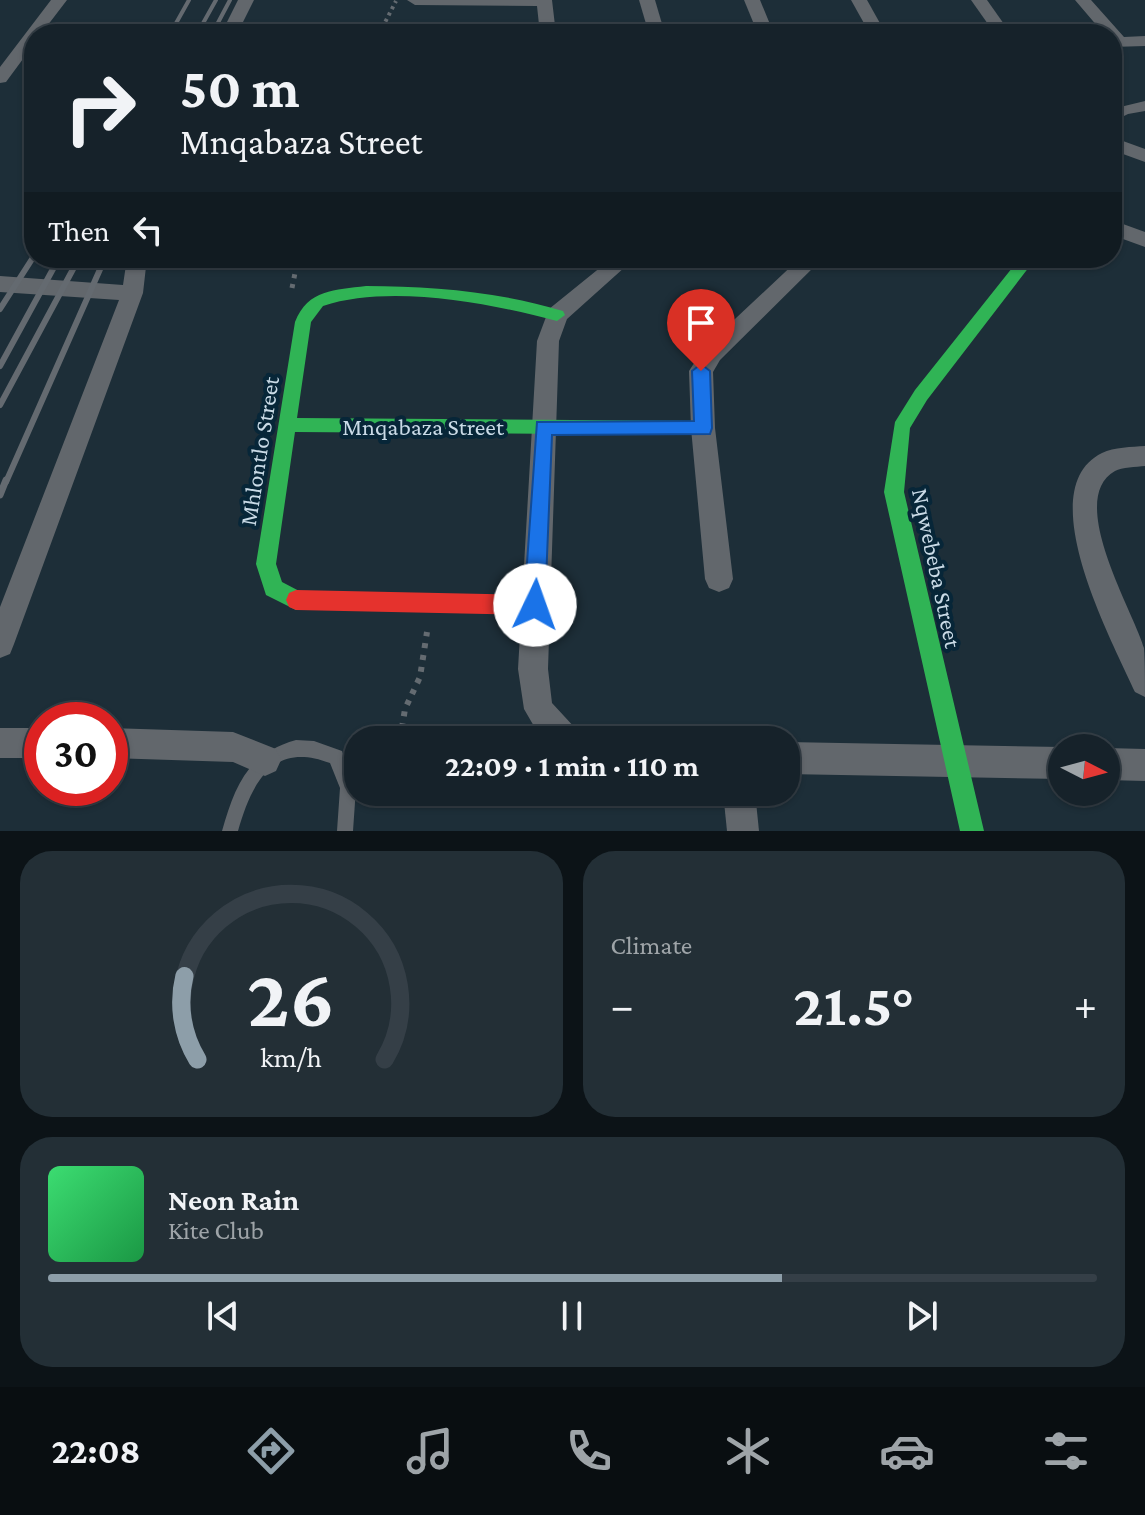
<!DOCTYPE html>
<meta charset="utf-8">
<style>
:root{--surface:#16222a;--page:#232f36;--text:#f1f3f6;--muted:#9ea4a8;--line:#353f47;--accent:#8d9ea9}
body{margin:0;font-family:"Crimson Pro",serif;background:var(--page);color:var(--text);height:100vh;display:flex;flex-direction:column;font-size:30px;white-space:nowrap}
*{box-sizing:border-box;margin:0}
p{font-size:26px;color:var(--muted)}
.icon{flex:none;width:44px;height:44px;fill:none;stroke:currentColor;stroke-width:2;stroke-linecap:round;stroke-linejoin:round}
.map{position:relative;height:831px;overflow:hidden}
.drawer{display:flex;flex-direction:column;gap:20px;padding:20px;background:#0c1317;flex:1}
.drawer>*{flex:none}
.banner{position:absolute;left:24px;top:24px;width:1098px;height:244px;border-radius:32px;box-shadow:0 2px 6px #0004,0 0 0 2px var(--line);background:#16222a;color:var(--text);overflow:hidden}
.needle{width:52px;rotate:96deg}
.fabs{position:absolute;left:1048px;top:734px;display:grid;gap:16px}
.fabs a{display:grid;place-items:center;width:72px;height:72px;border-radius:50%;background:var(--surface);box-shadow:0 2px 6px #0004,0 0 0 2px var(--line);font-size:40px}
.speed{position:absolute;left:24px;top:702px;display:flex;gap:16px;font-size:40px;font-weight:700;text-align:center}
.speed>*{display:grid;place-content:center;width:104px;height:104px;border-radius:50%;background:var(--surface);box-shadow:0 2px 6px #0004,0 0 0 2px var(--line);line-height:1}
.speed .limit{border:12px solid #d22;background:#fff;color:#111}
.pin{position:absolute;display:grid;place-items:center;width:68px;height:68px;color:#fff;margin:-82px -34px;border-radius:50% 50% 50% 0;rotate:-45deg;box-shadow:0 0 8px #0007}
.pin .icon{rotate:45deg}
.me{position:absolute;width:88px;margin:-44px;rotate:3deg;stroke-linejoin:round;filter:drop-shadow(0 0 6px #0008)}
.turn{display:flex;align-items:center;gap:28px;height:168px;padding:0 24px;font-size:36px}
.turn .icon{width:104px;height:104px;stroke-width:2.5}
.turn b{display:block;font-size:56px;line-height:68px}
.then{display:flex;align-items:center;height:76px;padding:0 24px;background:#0003;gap:16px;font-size:30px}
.big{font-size:60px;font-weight:700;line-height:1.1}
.drawer .tile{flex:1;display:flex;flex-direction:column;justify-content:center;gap:12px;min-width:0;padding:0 28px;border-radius:32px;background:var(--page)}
.drawer .dial{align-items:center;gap:0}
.dial svg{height:208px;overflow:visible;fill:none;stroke:var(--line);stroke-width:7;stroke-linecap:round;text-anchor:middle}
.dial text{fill:var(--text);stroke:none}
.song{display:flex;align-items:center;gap:24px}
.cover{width:96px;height:96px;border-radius:12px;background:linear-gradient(135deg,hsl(140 70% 55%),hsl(140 70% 35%))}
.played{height:8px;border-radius:4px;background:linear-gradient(90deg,var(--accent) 70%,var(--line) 70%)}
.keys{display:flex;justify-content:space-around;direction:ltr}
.heat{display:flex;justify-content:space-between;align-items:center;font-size:44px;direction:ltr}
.drawer .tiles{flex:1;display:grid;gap:20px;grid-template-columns:1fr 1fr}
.tile:last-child{grid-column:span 2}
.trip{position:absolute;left:344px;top:726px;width:456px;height:80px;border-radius:32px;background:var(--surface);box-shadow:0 2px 6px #0004,0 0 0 2px var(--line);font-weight:700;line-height:80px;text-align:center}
.dock{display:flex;height:128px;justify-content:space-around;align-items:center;background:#090e11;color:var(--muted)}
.dock .icon{width:56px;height:56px}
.dock .active{color:var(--accent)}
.dock b{font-size:36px;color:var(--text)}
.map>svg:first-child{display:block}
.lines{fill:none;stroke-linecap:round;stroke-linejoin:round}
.path-far2{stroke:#646b71;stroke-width:4;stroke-dasharray:3 4;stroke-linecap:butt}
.path-far1{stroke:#646b71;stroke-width:5;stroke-dasharray:4 6;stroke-linecap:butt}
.path{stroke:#646b71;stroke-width:6;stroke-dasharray:5 7;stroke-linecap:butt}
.lane{fill:#62676c;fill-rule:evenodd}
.street{fill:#62676c;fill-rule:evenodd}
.fast{fill:#30b455;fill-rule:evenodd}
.jam{fill:#e5322d;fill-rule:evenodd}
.rail-far2{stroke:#646a70;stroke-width:4}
.rail-far1{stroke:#646a70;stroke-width:6}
.rail{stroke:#646a70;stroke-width:7}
.route{fill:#1a73e8;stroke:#114b97;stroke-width:2}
.labels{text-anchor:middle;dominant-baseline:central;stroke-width:8;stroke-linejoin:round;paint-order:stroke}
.street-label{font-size:24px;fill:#c9dae6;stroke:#072638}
</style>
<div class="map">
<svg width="1145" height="831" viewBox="0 0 1145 831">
<rect width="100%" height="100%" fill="#1d2e38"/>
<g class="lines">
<polyline class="path-far2" points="379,34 396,1"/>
<polyline class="path-far1" points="292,288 298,258"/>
<polyline class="path" points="400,740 405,709 420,677 427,632"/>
<path class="lane" d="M296 740 314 741 342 751 356 788 353 831H337L340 788 330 763C273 741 252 782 238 831H222C235 786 247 754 296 740Z"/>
<g class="street">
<polygon points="51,0 67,0 41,34 34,34 34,44 6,82 0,83 0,67"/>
<polygon points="238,0 254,0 237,34 221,34"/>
<polygon points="407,0 552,0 556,34 540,34 537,6 415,5"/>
<polygon points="639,0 655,0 665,34 649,34"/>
<polygon points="744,0 760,0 774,34 758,34"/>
<polygon points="851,0 867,0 886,34 870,34"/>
<polygon points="971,0 987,0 1011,34 995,34"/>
<polygon points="1075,0 1091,0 1124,37 1145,36 1145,46 1112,47 1112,34 1104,34"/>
<polygon points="1145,101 1145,111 1128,114 1112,122 1112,109"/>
<polygon points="1112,137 1145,149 1145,162 1112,150"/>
<polygon points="1112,220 1145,232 1145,247 1112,235"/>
<polygon points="127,258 147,258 143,293 14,644 10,654 0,658 0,607 119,300 0,292 0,276 123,285"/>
<polygon points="612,258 635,258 567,319 559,341 548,669 552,703 576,729 580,740 542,740 524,709 518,669 537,341 549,309"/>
<polygon points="800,258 823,258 720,360 713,372 715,428 733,579 729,588 719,592 709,588 705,579 691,428 689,371 704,348"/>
<path d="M1145 446V466C1136 467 1122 467 1115 471 1065 499 1134 612 1144 648 1145 662 1145 682 1145 697L1135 692C1113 642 1029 489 1102 453 1114 447 1132 447 1145 446Z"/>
<rect x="0" y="728" width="42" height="30"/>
<polygon points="110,728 233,732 276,749 281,760 276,771 265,776 233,762 110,758"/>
<polygon points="786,742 1062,747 1062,779 786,774"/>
<polygon points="1106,748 1145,749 1145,781 1106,780"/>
<polygon points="723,792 755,792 759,831 727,831"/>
</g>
<g class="fast">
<polygon points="1020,258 1036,258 927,400 910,428 904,492 984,831 960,831 884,492 895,422 915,390"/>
<path d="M366 286C432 286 500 292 563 311L565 315 557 321C489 303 390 284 323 306L311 322 297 418 703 421 709 423 712 428 709 433 703 435 295 432 276 564 282 582 303 593 306 600 303 607 296 610 266 595 256 564 295 322C308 289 335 290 366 286Z"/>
</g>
<polygon class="jam" points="296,590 535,595 542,598 545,605 542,612 535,615 296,610 289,607 286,600 289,593"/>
<g class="rail-far2">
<polyline points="170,34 189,0"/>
<polyline points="197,34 216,0"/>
<polyline points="212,34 230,0"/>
</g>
<g class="rail-far1">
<polyline points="0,309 34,256"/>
<polyline points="0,366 59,258"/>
<polyline points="0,405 79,258"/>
<polyline points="6,482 105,258"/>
</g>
<polyline class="rail" points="0,495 6,480"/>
</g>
<polygon class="route" points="701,364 710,371 712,428 710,434 552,435 545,605 542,612 535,615 527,612 524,605 537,422 694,421 692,371"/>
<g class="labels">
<g class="street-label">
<text x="423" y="426">Mnqabaza Street</text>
<text transform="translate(259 451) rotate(-81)">Mhlontlo Street</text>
<text transform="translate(937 568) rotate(78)">Nqwebeba Street</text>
</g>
</g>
</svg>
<div class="fabs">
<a><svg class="needle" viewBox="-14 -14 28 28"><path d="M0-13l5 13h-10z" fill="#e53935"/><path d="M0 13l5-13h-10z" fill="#9ea4a8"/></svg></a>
</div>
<div class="speed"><div class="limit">30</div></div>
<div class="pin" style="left:701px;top:371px;background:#d93025"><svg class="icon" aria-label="arrive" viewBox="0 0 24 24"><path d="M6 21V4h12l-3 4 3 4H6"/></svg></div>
<svg class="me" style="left:535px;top:605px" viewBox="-20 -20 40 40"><circle r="19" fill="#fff"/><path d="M0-13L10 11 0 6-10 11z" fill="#1a73e8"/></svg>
<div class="trip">22:09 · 1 min · 110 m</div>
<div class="banner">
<div class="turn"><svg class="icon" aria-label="right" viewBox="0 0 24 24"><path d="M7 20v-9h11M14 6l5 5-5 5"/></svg><div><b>50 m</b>Mnqabaza Street</div></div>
<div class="then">Then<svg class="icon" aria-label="left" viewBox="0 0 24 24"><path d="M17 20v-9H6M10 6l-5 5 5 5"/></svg></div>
</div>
</div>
<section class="drawer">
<div class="tiles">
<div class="tile dial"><svg viewBox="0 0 100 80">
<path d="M14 69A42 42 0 1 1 86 69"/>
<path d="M14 69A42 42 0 0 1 9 37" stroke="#8d9ea9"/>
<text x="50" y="56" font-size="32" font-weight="700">26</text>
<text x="50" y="72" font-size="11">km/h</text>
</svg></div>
<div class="tile"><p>Climate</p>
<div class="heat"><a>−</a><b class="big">21.5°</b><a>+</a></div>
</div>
<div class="tile">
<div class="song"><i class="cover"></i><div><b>Neon Rain</b><p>Kite Club</p></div></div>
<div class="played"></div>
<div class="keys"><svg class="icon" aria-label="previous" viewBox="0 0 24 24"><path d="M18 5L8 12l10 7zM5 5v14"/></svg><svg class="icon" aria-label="pause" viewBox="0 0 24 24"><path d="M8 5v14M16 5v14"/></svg><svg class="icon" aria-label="next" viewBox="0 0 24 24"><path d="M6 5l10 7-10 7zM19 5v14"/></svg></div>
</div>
</div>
</section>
<nav class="dock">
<b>22:08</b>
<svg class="icon active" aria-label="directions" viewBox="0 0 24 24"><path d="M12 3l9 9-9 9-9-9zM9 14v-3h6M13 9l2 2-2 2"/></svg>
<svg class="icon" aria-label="music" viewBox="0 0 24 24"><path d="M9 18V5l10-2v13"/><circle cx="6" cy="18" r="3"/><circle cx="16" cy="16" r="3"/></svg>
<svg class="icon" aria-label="phone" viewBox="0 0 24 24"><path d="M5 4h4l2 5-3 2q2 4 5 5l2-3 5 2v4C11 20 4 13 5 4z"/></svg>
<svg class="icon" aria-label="climate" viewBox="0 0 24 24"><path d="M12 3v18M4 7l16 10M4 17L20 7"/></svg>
<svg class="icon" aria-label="car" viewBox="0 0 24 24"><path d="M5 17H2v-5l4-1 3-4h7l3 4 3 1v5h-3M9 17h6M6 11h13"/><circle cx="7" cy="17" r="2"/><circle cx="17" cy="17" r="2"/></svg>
<svg class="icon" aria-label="filters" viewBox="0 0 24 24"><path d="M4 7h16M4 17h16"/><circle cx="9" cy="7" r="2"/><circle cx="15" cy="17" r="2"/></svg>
</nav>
